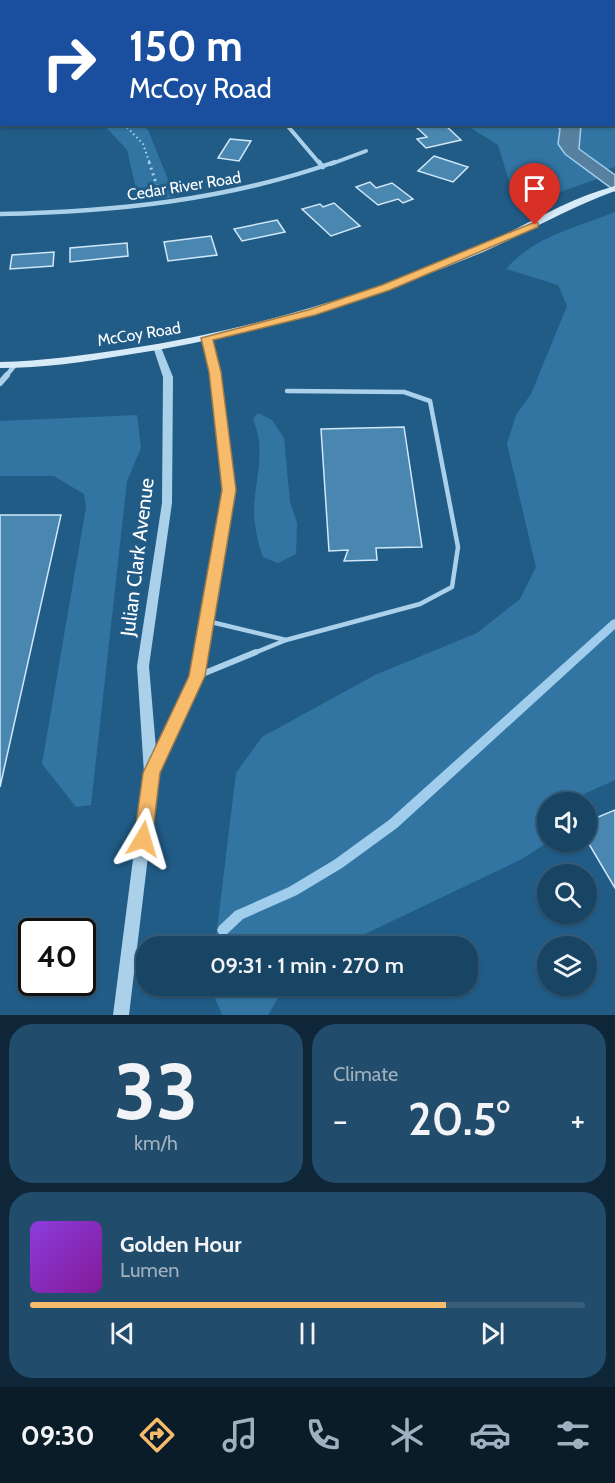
<!DOCTYPE html>
<meta charset="utf-8">
<style>
:root{--surface:#194565;--page:#224c6b;--text:#f1f3f6;--muted:#9fb1bf;--line:#375d79;--accent:#f7bb6c}
body{margin:0;font-family:Cabin,sans-serif;background:var(--page);color:var(--text);height:100vh;display:flex;flex-direction:column;font-size:22px;white-space:nowrap}
*{box-sizing:border-box;margin:0}
p{font-size:20px;color:var(--muted)}
.icon{flex:none;width:33px;height:33px;fill:none;stroke:currentColor;stroke-width:2;stroke-linecap:round;stroke-linejoin:round}
.map{position:relative;height:1015px;overflow:hidden}
.side{display:flex;flex-direction:column;gap:9px;padding:9px;background:#0e2638;flex:1}
.side>*{flex:none}
.top-card{position:absolute;left:0px;top:0px;width:615px;height:126px;box-shadow:0 2px 4px #0004,0 0 0 2px var(--line);background:#1a4fa0;color:#fff;overflow:hidden}
.buttons{position:absolute;left:537px;top:792px;display:grid;gap:12px}
.buttons a{display:grid;place-items:center;width:60px;height:60px;border-radius:50%;background:var(--surface);box-shadow:0 2px 4px #0004,0 0 0 2px var(--line);font-size:30px}
.speed{position:absolute;left:18px;top:918px;display:flex;gap:12px;font-size:30px;font-weight:700;text-align:center}
.speed>*{display:grid;place-content:center;width:78px;height:78px;border-radius:50%;background:var(--surface);box-shadow:0 2px 4px #0004,0 0 0 2px var(--line);line-height:1}
.speed .limit{border:3px solid #111;border-radius:9px;background:#fff;color:#111}
.pin{position:absolute;display:grid;place-items:center;width:51px;height:51px;color:#fff;margin:-62px -26px;border-radius:50% 50% 50% 0;rotate:-45deg;box-shadow:0 0 6px #0007}
.pin .icon{rotate:45deg}
.me{position:absolute;width:66px;margin:-33px;rotate:7deg;stroke-linejoin:round;filter:drop-shadow(0 0 4px #0008)}
.turn{display:flex;align-items:center;gap:21px;height:126px;padding:0 30px;font-size:27px}
.turn .icon{width:78px;height:78px;stroke-width:2.5}
.turn b{display:block;font-size:42px;line-height:51px}
.big{font-size:45px;font-weight:600;line-height:1.1}
.side .card{flex:1;display:flex;flex-direction:column;justify-content:center;gap:9px;min-width:0;padding:0 21px;border-radius:24px;background:var(--page)}
.side .dial{align-items:center;gap:0}
.dial b{font-size:78px;line-height:1}
.song{display:flex;align-items:center;gap:18px}
.cover{width:72px;height:72px;border-radius:9px;background:linear-gradient(135deg,hsl(270 70% 55%),hsl(290 70% 35%))}
.played{height:6px;border-radius:3px;background:linear-gradient(90deg,var(--accent) 75%,var(--line) 75%)}
.keys{display:flex;justify-content:space-around;direction:ltr}
.heat{display:flex;justify-content:space-between;align-items:center;font-size:33px;direction:ltr}
.side .tiles{flex:1;display:grid;gap:9px;grid-template-columns:1fr 1fr}
.card:last-child{grid-column:span 2}
.trip{position:absolute;left:136px;top:936px;width:342px;height:60px;border-radius:24px;background:var(--surface);box-shadow:0 2px 4px #0004,0 0 0 2px var(--line);font-weight:600;line-height:60px;text-align:center}
.tabs{display:flex;height:96px;justify-content:space-around;align-items:center;background:#0a1c28;color:var(--muted)}
.tabs .icon{width:42px;height:42px}
.tabs .selected{color:var(--accent)}
.tabs b{font-size:27px;color:var(--text)}
.map>svg:first-child{display:block}
.green{fill:#3275a3}
.water{fill:#56809e;stroke:#9fcdeb;stroke-width:1.5}
.lines{fill:none;stroke-linecap:round;stroke-linejoin:round}
.stream{fill:#9fcdeb;fill-rule:evenodd}
.building{fill:#4986b0;stroke:#d0e7f7;stroke-width:1.5}
.path-far1{stroke:#abd0ea;stroke-width:2;stroke-dasharray:1.5 3;stroke-linecap:butt}
.path{stroke:#abd0ea;stroke-width:3;stroke-dasharray:2 4;stroke-linecap:butt}
.service-far1{stroke:#abd0ea;stroke-width:4.5}
.service{stroke:#abd0ea;stroke-width:6}
.minor-far2{stroke:#abd0ea;stroke-width:4}
.minor-far1{stroke:#abd0ea;stroke-width:4.5}
.minor{stroke:#abd0ea;stroke-width:6}
.tertiary{fill:#abd0ea;fill-rule:evenodd}
.secondary{fill:#d6eaf8;fill-rule:evenodd}
.route{fill:#f7bb6c;stroke:#a17a46;stroke-width:1.5}
.labels{text-anchor:middle;dominant-baseline:central;stroke-width:6;stroke-linejoin:round;paint-order:stroke}
.far-street-label{font-size:16px;fill:#fff;stroke:#215c87}
.street-label{font-size:20px;fill:#fff;stroke:#215c87}
</style>
<div class="map">
<svg width="615" height="1015" viewBox="0 0 615 1015">
<rect width="100%" height="100%" fill="#215c87"/>
<g class="green">
<polygon points="0,0 397,0 400,1 2,2 2,50"/>
<polygon points="104,125 142,125 148,130 175,197 139,201 127,150"/>
<polygon points="466,125 611,125 615,127 615,167 594,173 600,178 517,207 498,145"/>
<path d="M615 212V780L566 802H548V842L522 859 340 946H215L236 773 262 737 375 675 477 633 520 599 536 567 507 444 516 415 531 394 567 306 558 285 506 269C535 236 575 228 615 212Z"/>
<path d="M258 413 272 420 284 438 290 502 297 523 296 554 278 563 263 557C257 541 254 524 254 507 256 474 266 451 253 419Z"/>
<polygon points="137,415 141,448 127,481 91,805 76,807 42,764 86,507 84,494 54,476 0,476 0,421"/>
<polygon points="210,986 285,986 268,1015 222,1015"/>
</g>
<polygon class="water" points="556,125 581,125 579,149 615,175 615,191 565,154 558,144 560,129"/>
<g class="lines">
<polygon class="stream" points="615,619 615,629 397,828 342,868 297,895 243,919 227,934 223,936 219,934 217,930 219,926 235,911 289,887 334,860 389,820 612,620"/>
</g>
<g class="building">
<polygon points="428,124 444,124 461,140 426,148 417,139 427,137 416,127"/>
<polygon points="230,139 251,141 239,161 218,158"/>
<polygon points="434,156 468,167 453,182 418,171"/>
<polygon points="370,182 376,188 392,183 413,199 403,203 398,199 378,205 356,187"/>
<polygon points="334,203 360,226 331,236 302,209 320,204 323,207"/>
<polygon points="277,220 285,232 242,241 234,229"/>
<polygon points="211,236 217,255 168,261 164,242"/>
<polygon points="127,243 128,256 70,262 70,248"/>
<polygon points="54,252 53,266 10,269 12,255"/>
<polygon points="404,427 422,547 376,548 377,560 344,561 348,550 329,551 321,429"/>
<polygon points="0,515 61,515 0,787"/>
<polygon points="615,810 615,888 586,839 586,822"/>
</g>
<g class="lines">
<g class="path-far1">
<polyline points="7,2 18,0"/>
<polyline points="124,124 143,144 150,164"/>
</g>
<polyline class="path" points="149,162 158,189"/>
<g class="service-far1">
<polyline points="207,621 286,640 252,654"/>
<polyline points="286,640 420,604 452,587 458,547 430,401 404,392 287,391"/>
</g>
<polyline class="service" points="200,675 256,652"/>
<g class="minor-far2">
<polyline points="508,0 510,2"/>
<polyline points="286,124 320,164"/>
<polyline points="331,164 366,151"/>
</g>
<g class="minor-far1">
<polyline points="319,162 323,167"/>
<path d="M0 214C114 212 227 200 335 162"/>
<polyline points="6,376 15,365"/>
</g>
<polyline class="minor" points="0,383 7,375"/>
<polygon class="tertiary" points="207,335 211,338 220,372 234,490 203,676 158,773 129,1015 113,1015 144,773 137,666 162,503 163,377 153,347 157,344 160,345 173,377 172,503 149,666 156,749 191,676 224,490 210,372 203,338"/>
<path class="secondary" d="M615 186V191C565 209 520 237 471 257 359 303 245 337 126 355 84 362 43 368 0 368V362C43 361 84 355 126 349 243 331 357 298 466 253 516 232 562 200 615 186Z"/>
</g>
<polygon class="route" points="535,222 538,223 538,227 390,290 315,315 213,340 221,372 236,490 205,676 160,773 152,839 149,845 143,848 137,845 134,839 143,773 189,676 222,490 209,372 201,338 308,310 382,285"/>
<g class="labels">
<g class="far-street-label">
<text transform="translate(184 186) rotate(-9)">Cedar River Road</text>
<text transform="translate(139 334) rotate(-9)">McCoy Road</text>
</g>
<g class="street-label">
<text transform="translate(137 557) rotate(-83)">Julian Clark Avenue</text>
</g>
</g>
</svg>
<div class="buttons">
<a><svg class="icon" aria-label="sound" viewBox="0 0 24 24"><path d="M4 9h4l5-4v14l-5-4H4zM17 9q2 3 0 6"/></svg></a>
<a><svg class="icon" aria-label="search" viewBox="0 0 24 24"><circle cx="10" cy="10" r="6"/><path d="M15 15l6 6"/></svg></a>
<a><svg class="icon" aria-label="layers" viewBox="0 0 24 24"><path d="M12 4l9 5-9 5-9-5zM3 14l9 5 9-5"/></svg></a>
</div>
<div class="speed"><div class="limit">40</div></div>
<div class="pin" style="left:535px;top:225px;background:#d93025"><svg class="icon" aria-label="arrive" viewBox="0 0 24 24"><path d="M6 21V4h12l-3 4 3 4H6"/></svg></div>
<svg class="me" style="left:143px;top:839px" viewBox="-20 -20 40 40"><path d="M0-17L14 15 0 8-14 15z" fill="#f7bb6c" stroke="#fff" stroke-width="4"/></svg>
<div class="trip">09:31 · 1 min · 270 m</div>
<div class="top-card">
<div class="turn"><svg class="icon" aria-label="right" viewBox="0 0 24 24"><path d="M7 20v-9h11M14 6l5 5-5 5"/></svg><div><b>150 m</b>McCoy Road</div></div>
</div>
</div>
<section class="side">
<div class="tiles">
<div class="card dial"><b>33</b><p>km/h</p></div>
<div class="card"><p>Climate</p>
<div class="heat"><a>−</a><b class="big">20.5°</b><a>+</a></div>
</div>
<div class="card">
<div class="song"><i class="cover"></i><div><b>Golden Hour</b><p>Lumen</p></div></div>
<div class="played"></div>
<div class="keys"><svg class="icon" aria-label="previous" viewBox="0 0 24 24"><path d="M18 5L8 12l10 7zM5 5v14"/></svg><svg class="icon" aria-label="pause" viewBox="0 0 24 24"><path d="M8 5v14M16 5v14"/></svg><svg class="icon" aria-label="next" viewBox="0 0 24 24"><path d="M6 5l10 7-10 7zM19 5v14"/></svg></div>
</div>
</div>
</section>
<nav class="tabs">
<b>09:30</b>
<svg class="icon selected" aria-label="directions" viewBox="0 0 24 24"><path d="M12 3l9 9-9 9-9-9zM9 14v-3h6M13 9l2 2-2 2"/></svg>
<svg class="icon" aria-label="music" viewBox="0 0 24 24"><path d="M9 18V5l10-2v13"/><circle cx="6" cy="18" r="3"/><circle cx="16" cy="16" r="3"/></svg>
<svg class="icon" aria-label="phone" viewBox="0 0 24 24"><path d="M5 4h4l2 5-3 2q2 4 5 5l2-3 5 2v4C11 20 4 13 5 4z"/></svg>
<svg class="icon" aria-label="climate" viewBox="0 0 24 24"><path d="M12 3v18M4 7l16 10M4 17L20 7"/></svg>
<svg class="icon" aria-label="car" viewBox="0 0 24 24"><path d="M5 17H2v-5l4-1 3-4h7l3 4 3 1v5h-3M9 17h6M6 11h13"/><circle cx="7" cy="17" r="2"/><circle cx="17" cy="17" r="2"/></svg>
<svg class="icon" aria-label="filters" viewBox="0 0 24 24"><path d="M4 7h16M4 17h16"/><circle cx="9" cy="7" r="2"/><circle cx="15" cy="17" r="2"/></svg>
</nav>
